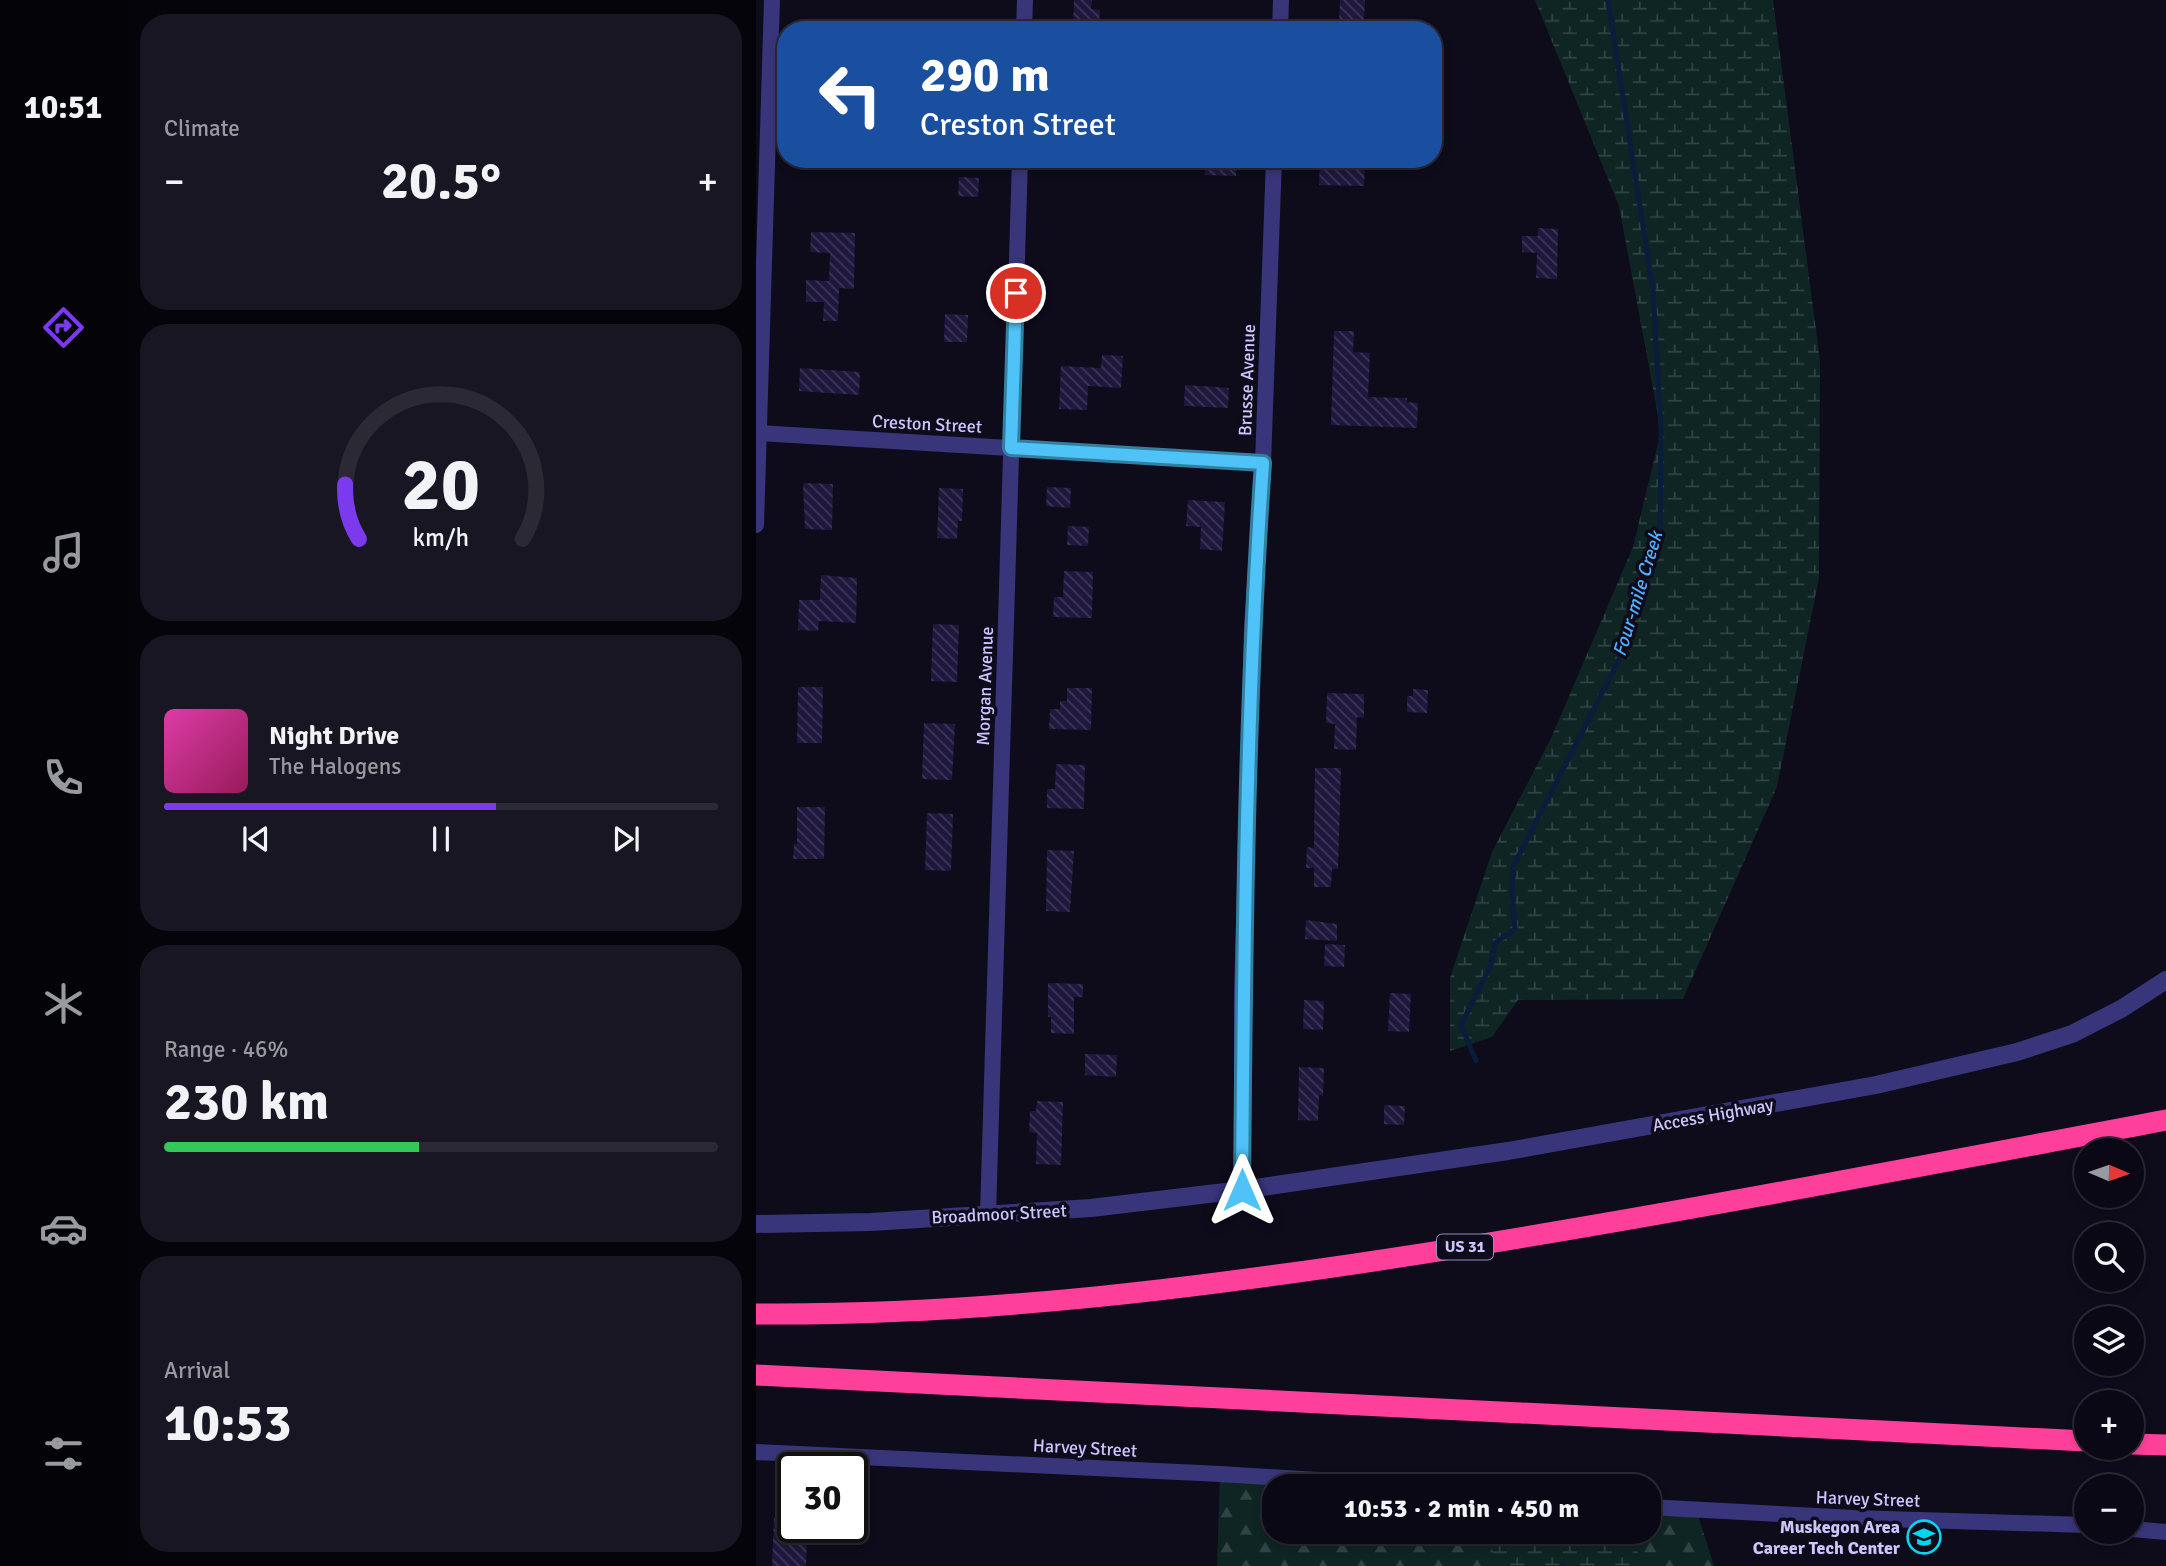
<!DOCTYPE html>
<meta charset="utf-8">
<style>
:root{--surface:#0a0814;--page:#181622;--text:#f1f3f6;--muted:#999aa0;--line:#2a2934;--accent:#7c3aed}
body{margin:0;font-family:Signika,sans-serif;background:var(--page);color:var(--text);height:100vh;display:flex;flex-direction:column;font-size:26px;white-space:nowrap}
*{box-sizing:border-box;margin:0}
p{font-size:23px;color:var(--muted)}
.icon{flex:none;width:38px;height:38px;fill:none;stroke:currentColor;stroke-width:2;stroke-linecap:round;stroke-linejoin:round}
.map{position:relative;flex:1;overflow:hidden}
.panel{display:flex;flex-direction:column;gap:14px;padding:14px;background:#06040b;width:630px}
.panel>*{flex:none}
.hud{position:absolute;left:21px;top:21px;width:665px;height:147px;border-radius:28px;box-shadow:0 4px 10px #0003,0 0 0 2px var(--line);background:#1a4fa0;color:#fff;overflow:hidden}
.needle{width:46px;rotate:92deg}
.buttons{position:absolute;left:1318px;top:1138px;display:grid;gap:14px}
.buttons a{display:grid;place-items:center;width:70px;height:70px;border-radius:50%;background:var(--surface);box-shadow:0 4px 10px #0003,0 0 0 2px var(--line);font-size:35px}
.speed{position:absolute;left:21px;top:1452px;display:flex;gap:14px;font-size:35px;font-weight:700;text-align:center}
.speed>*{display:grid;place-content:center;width:91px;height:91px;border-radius:50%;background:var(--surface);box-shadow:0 4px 10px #0003,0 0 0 2px var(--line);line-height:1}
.speed .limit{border:4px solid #111;border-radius:10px;background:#fff;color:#111}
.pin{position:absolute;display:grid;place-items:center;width:60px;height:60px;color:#fff;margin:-30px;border:4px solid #fff;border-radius:50%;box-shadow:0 2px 7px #0007}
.me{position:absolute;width:77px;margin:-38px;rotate:0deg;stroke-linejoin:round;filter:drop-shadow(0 0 5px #0008)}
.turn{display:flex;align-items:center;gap:24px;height:147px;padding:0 28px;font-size:32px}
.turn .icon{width:91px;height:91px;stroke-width:2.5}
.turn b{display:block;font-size:49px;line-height:60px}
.big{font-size:52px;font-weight:800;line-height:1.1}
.panel .tile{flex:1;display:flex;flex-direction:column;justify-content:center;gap:10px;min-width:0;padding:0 24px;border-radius:28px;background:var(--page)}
.panel .dial{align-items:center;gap:0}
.dial svg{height:182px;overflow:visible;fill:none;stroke:var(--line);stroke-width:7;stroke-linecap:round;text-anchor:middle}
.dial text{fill:var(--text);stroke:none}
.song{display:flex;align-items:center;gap:21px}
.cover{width:84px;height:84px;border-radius:10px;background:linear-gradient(135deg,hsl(320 70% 55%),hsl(330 70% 35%))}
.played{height:7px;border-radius:4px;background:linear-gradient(90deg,var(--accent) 60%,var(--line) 60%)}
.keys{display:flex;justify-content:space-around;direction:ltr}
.heat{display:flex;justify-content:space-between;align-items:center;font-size:38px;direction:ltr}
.charge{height:10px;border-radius:5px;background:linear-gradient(90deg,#34c759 46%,var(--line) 0)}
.trip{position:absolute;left:506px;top:1474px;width:399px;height:70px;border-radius:28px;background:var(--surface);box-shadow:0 4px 10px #0003,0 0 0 2px var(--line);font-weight:800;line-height:70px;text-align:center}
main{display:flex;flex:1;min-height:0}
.dock{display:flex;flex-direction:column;width:126px;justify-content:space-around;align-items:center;background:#040308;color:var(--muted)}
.dock .icon{width:49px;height:49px}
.dock .on{color:var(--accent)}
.dock b{font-size:32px;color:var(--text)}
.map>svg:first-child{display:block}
.forest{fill:url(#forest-firs)}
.wetland{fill:url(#wetland-marsh)}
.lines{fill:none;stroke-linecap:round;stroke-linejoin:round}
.stream{stroke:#0a1c3b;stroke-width:5}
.building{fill:url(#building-back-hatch)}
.minor{stroke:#39357b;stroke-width:16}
.tertiary{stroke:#39357b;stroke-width:18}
.motorway{stroke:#ff409a;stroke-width:21}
.route-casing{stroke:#337fa1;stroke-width:18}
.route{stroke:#4fc3f7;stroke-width:12}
.labels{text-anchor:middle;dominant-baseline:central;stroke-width:7;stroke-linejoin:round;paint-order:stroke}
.shield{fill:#0e0b1b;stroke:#938dbb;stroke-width:2}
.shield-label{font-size:16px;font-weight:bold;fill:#ccc5ff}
.street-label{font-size:18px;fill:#ccc5ff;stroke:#0e0b1b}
.poi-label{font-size:18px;font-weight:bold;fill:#ccc5ff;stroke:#0e0b1b;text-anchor:end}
.water-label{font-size:19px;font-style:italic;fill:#53aeff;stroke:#0e0b1b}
</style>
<main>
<nav class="dock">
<b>10:51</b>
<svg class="icon on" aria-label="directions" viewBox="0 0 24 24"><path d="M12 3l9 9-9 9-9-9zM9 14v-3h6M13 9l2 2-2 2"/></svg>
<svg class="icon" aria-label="music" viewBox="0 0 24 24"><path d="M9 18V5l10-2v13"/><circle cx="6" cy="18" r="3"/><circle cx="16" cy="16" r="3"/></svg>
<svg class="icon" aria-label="phone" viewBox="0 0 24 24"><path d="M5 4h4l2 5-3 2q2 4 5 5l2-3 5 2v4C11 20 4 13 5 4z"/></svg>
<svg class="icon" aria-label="climate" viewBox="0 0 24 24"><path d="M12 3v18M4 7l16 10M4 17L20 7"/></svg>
<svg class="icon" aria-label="car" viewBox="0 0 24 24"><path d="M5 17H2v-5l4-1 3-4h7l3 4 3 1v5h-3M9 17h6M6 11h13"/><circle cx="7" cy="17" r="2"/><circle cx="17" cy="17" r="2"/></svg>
<svg class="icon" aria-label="filters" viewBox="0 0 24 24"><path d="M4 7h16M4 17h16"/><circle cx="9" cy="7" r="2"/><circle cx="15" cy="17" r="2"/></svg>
</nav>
<section class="panel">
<div class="tile"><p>Climate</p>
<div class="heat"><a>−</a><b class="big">20.5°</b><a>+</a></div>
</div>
<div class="tile dial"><svg viewBox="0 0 100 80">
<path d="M14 69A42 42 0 1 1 86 69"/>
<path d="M14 69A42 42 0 0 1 8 45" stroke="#7c3aed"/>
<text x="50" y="56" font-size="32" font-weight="700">20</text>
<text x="50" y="72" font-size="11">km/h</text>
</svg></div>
<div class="tile">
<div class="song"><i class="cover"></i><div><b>Night Drive</b><p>The Halogens</p></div></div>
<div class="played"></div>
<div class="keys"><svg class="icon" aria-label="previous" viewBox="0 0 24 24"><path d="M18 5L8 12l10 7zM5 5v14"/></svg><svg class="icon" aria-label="pause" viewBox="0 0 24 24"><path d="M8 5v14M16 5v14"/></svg><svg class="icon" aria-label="next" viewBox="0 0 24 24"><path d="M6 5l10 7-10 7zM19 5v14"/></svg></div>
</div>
<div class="tile"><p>Range · 46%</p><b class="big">230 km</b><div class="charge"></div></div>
<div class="tile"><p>Arrival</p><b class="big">10:53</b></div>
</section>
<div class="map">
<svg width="1410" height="1566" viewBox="0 0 1410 1566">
<defs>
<pattern id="forest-firs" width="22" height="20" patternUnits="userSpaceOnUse" patternTransform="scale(1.75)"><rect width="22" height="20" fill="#0e2524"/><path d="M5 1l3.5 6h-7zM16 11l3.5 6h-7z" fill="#304345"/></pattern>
<pattern id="wetland-marsh" width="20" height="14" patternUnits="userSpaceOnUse" patternTransform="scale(1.75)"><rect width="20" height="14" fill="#0e2524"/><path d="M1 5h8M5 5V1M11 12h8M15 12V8" fill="none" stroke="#304345"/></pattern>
<pattern id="building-back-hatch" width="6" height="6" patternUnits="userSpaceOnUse" patternTransform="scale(1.75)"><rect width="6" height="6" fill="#1f173c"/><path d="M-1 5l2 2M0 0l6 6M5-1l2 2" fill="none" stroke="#3e3759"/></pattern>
</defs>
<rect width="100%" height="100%" fill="#0e0b1b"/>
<polygon class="forest" points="464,1474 624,1486 518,1486 518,1531 892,1531 893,1506 940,1509 958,1566 461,1566"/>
<g class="wetland">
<polygon points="779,0 1017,0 1064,361 1063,578 1021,787 927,999 762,1000 736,1037 694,1051 694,978 736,852 796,736 877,547 905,431 863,206"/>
<polygon points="731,1531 767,1531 879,1541 885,1566 741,1566"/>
</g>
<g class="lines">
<g class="stream">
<polyline points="720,1061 705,1025 735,965 739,943 759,929 756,893 757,867 863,660 904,533 905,431 897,291 852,0"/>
<polyline points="807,1565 807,1566"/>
</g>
</g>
<g class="building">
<polygon points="318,0 336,0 335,9 344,10 343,30 317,30"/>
<polygon points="584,0 609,0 608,23 583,22"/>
<polygon points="450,159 481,159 480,176 449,175"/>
<polygon points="564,159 609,162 608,186 563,185"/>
<polygon points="203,177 223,178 222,197 202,196"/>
<polygon points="782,228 802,229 801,279 780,278 781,253 766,252 766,236 782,236"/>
<polygon points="55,232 99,233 98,289 83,288 82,321 67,321 68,302 50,302 50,280 73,281 74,253 54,252"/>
<polygon points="189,314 212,315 211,342 188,342"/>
<polygon points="578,331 598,331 597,352 614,353 612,397 651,398 651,402 662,403 661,428 575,425"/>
<polygon points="346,355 367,356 365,388 332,386 331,410 303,409 305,366 345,368"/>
<polygon points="44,368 104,372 103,395 43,391"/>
<polygon points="429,385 473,388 472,408 428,406"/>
<polygon points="47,483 77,484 76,530 49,529"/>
<polygon points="291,487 315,488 314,508 290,506"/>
<polygon points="183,488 207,489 206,521 202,521 201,539 181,538"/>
<polygon points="432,500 469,502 466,551 444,549 445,527 430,526"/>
<polygon points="312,526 333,527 332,546 311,545"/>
<polygon points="308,571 337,572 336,618 297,617 298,597 307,597"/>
<polygon points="65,575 101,578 100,623 63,621 62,631 42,630 43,600 64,600"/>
<polygon points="177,624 203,625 201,682 175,681"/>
<polygon points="42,687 67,687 66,743 41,743"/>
<polygon points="311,688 336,688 335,730 293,729 294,709 304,709 304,701 311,701"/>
<polygon points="657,689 672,690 671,713 651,712 651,696 657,696"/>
<polygon points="571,693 608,694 608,718 601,717 600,750 578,749 579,724 570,723"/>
<polygon points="168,723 199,724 196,780 166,779"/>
<polygon points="300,764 329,765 328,809 291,808 291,789 299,789"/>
<polygon points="559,768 585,768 582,869 576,869 575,887 558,887 558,868 550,868 551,847 558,848"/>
<polygon points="41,807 69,807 68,859 37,859 38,844 41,844"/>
<polygon points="171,813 197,814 195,871 169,870"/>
<polygon points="291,850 318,851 314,912 290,911"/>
<polygon points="550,920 581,924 581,941 549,939"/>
<polygon points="569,944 589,945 588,967 568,966"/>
<polygon points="292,983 327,984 327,997 318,997 318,1034 295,1033 295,1017 292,1017"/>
<polygon points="634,993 655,994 653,1032 632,1031"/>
<polygon points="548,1000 568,1001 567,1030 547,1029"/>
<polygon points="329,1054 361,1055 360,1077 329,1075"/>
<polygon points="543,1067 568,1068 567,1096 563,1095 562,1121 542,1120"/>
<polygon points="281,1101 307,1102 305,1165 280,1164 281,1133 273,1132 274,1111 280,1111"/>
<polygon points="628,1105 649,1106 648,1125 628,1124"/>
<polygon points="18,1518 37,1519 37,1528 51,1528 50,1566 16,1566"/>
</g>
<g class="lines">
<g class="minor">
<polyline points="268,30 269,0"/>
<polyline points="524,30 525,0"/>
<polyline points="0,433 507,463"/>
<polyline points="0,525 16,0"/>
<polyline points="486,1190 486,993 496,627 507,463 518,159"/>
<polyline points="232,1214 264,159"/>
<polyline points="0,1452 464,1474 657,1486"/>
<polyline points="892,1507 1098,1518 1330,1525"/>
<polyline points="1376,1529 1410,1532"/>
</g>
<polyline class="tertiary" points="0,1224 115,1222 335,1208 486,1190 752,1151 1120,1085 1261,1052 1316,1034 1365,1009 1410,980"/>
<g class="motorway">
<path d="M0 1314C227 1316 453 1287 677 1252 922 1213 1166 1166 1410 1120"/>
<polyline points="0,1375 1330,1441"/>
<polyline points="1376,1444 1410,1445"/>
</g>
</g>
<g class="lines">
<defs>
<path id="route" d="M260 293 255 448 507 463C490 705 488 948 486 1190"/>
</defs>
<use href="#route" class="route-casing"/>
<use href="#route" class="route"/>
</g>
<defs>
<symbol id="school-ring" viewBox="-11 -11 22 22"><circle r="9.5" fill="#0e0b1b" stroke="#00d6f0" stroke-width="1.5"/><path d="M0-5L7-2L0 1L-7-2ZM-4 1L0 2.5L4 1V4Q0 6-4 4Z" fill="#00d6f0"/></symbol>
</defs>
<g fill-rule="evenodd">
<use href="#school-ring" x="1149" y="1518" width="38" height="38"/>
</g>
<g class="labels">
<rect class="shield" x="681" y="1234.5" width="56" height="25" rx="5"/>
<g class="shield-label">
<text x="709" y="1247">US 31</text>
</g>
<g class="street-label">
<text transform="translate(491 380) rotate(-88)">Brusse Avenue</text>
<text transform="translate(171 424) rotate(3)">Creston Street</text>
<text transform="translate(229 686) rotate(-88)">Morgan Avenue</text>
<text transform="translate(957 1115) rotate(-10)">Access Highway</text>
<text transform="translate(243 1214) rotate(-3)">Broadmoor Street</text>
<text transform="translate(329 1448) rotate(3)">Harvey Street</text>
<text transform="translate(1112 1499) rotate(2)">Harvey Street</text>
</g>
<g class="poi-label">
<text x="1144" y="1527">Muskegon Area<tspan x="1144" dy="21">Career Tech Center</tspan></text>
</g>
<g class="water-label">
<text transform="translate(882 594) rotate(-73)">Four-mile Creek</text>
</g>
</g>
</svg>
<div class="buttons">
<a><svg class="needle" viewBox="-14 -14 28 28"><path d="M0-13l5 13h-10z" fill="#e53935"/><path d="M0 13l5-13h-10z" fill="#999aa0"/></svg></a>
<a><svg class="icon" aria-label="search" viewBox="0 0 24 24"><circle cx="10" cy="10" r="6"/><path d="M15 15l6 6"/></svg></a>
<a><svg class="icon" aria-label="layers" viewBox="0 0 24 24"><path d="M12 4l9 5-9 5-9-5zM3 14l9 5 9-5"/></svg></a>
<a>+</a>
<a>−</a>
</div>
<div class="speed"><div class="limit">30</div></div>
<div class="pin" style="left:260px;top:293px;background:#d93025"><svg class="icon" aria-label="arrive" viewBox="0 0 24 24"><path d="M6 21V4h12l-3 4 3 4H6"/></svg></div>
<svg class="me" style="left:486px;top:1190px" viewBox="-20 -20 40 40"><path d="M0-17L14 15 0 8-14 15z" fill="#4fc3f7" stroke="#fff" stroke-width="4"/></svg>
<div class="trip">10:53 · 2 min · 450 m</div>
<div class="hud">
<div class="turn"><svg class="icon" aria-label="left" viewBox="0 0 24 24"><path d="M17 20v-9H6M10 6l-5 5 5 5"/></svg><div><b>290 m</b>Creston Street</div></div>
</div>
</div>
</main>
